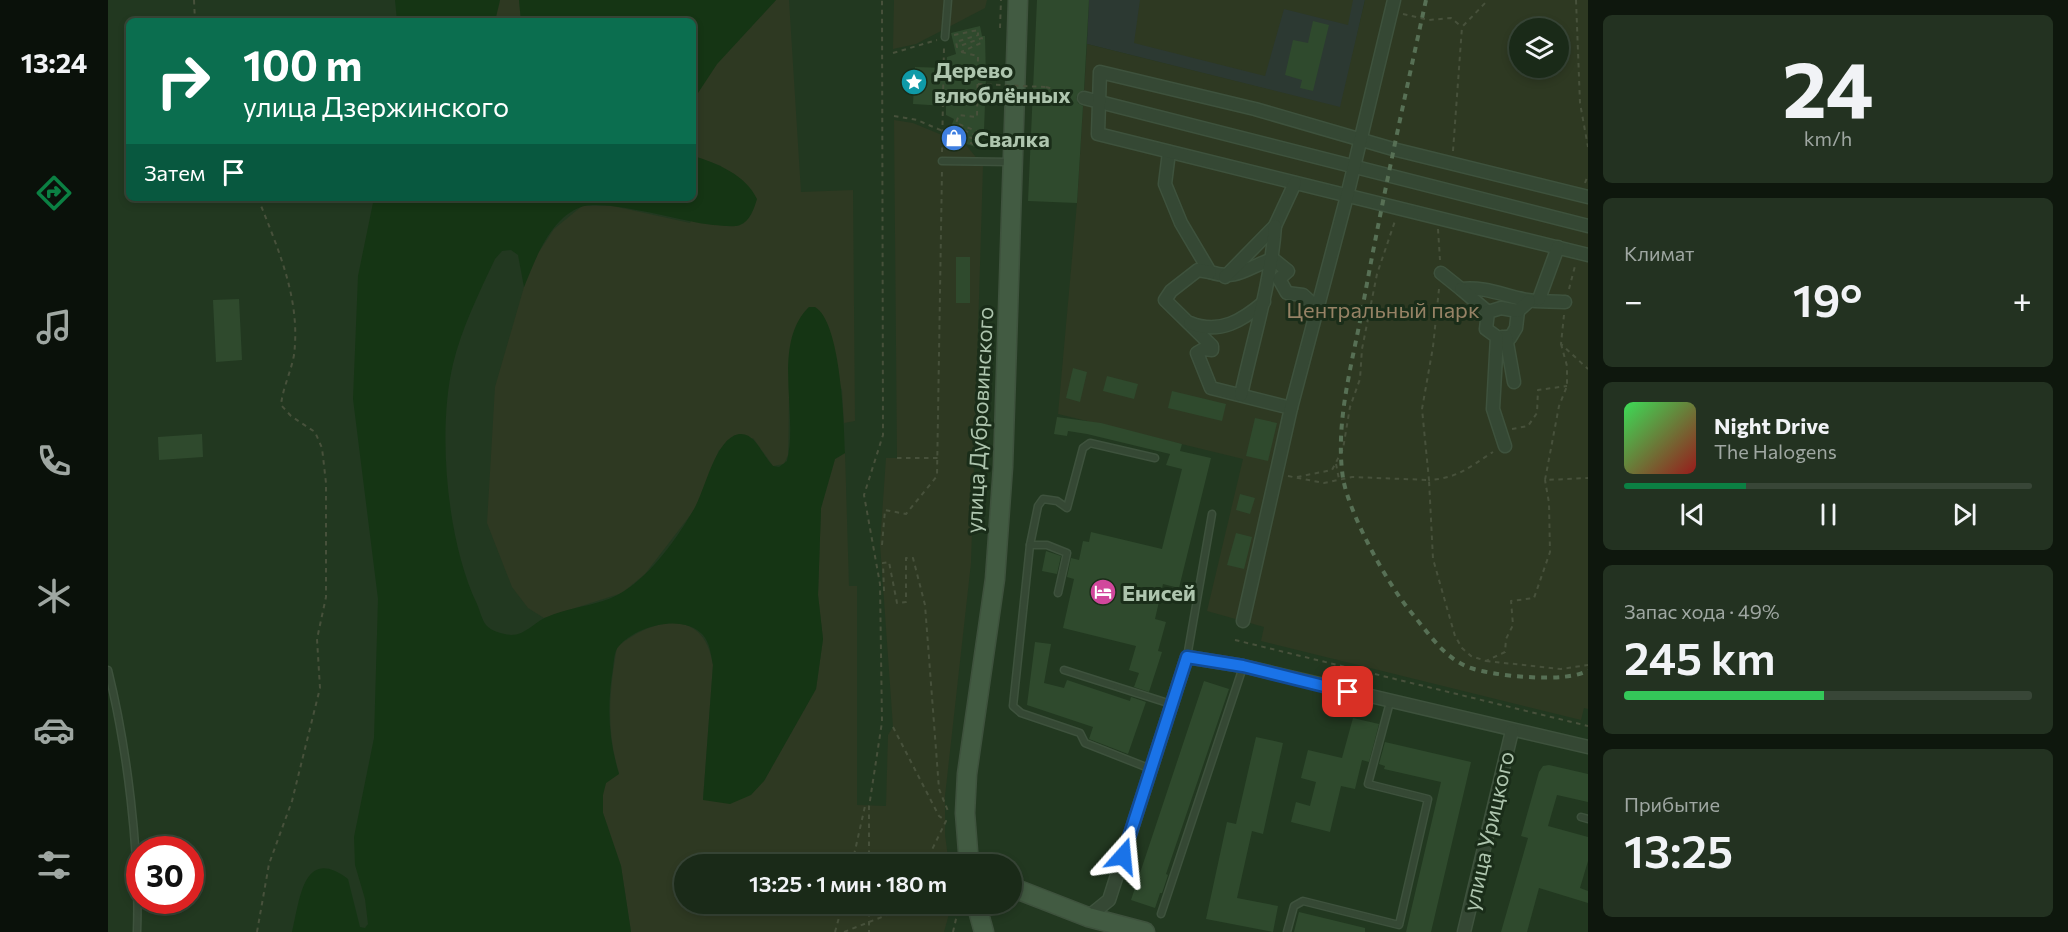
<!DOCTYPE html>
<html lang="ru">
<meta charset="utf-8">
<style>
:root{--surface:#1a2a18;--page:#233221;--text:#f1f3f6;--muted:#9fa7a2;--line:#384637;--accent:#0b8043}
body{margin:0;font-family:Commissioner,sans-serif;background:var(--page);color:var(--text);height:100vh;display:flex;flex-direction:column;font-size:22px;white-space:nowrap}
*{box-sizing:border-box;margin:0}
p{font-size:20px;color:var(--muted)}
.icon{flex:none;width:33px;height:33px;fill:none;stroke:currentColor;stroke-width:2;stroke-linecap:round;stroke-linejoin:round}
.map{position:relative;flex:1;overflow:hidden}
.drawer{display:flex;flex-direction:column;gap:15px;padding:15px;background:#0e170d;width:480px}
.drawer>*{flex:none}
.banner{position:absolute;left:18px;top:18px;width:570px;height:183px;border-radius:9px;box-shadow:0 3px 9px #0003,0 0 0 2px var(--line);background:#0b6e4f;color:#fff;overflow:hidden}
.fabs{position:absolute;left:1401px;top:18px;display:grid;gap:12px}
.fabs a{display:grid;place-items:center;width:60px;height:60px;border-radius:50%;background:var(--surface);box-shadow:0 3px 9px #0003,0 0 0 2px var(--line);font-size:30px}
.speed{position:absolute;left:18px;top:836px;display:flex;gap:12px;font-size:30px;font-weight:700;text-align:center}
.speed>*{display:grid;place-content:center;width:78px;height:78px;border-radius:50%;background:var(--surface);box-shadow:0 3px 9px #0003,0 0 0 2px var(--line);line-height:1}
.speed .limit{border:9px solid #d22;background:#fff;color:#111}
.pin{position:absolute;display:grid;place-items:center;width:51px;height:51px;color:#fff;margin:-26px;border-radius:12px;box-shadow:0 3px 9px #0006}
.me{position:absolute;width:66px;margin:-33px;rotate:18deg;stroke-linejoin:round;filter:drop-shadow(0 0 4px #0008)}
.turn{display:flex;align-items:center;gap:21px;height:126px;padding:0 18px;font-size:27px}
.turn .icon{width:78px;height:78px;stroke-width:2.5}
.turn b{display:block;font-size:42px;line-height:51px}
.then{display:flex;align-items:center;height:57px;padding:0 18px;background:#0003;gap:12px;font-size:22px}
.big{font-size:45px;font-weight:600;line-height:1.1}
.drawer .widget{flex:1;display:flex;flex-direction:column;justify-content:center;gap:9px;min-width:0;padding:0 21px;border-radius:9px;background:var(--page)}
.drawer .dial{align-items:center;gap:0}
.dial b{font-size:78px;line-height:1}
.song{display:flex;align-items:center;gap:18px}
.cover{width:72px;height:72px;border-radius:9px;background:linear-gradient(135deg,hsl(130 70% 55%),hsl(0 70% 35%))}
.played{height:6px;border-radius:3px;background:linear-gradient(90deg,var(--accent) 30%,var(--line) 30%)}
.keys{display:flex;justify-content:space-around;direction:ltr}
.heat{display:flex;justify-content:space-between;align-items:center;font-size:33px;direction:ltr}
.charge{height:9px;border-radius:4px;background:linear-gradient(90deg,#34c759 49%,var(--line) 0)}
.trip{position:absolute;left:566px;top:854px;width:348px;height:60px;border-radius:30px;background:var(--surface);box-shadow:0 3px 9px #0003,0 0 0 2px var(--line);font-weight:600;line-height:60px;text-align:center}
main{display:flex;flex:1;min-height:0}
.menu{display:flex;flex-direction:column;width:108px;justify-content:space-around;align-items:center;background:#0a110a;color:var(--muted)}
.menu .icon{width:42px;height:42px}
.menu .active{color:var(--accent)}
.menu b{font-size:27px;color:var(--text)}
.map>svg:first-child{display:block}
.medical{fill:#2c3932}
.green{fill:#2e3922;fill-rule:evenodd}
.water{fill:#153514}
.building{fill:#2f4a2d}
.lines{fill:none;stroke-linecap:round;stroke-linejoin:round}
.lane-casing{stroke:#3e523d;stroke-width:9}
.street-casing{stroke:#3e523d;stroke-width:15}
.secondary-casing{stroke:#3e523d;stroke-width:21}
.path{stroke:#47513b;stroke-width:2;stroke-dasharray:4.5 4.5;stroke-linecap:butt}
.lane{stroke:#354834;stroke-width:6}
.street{stroke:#354834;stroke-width:12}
.secondary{stroke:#425b42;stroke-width:18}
.rail{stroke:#577055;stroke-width:4;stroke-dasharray:6 6;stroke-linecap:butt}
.path-bridge{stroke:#47513b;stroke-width:2;stroke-dasharray:4.5 4.5;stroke-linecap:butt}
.route-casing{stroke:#114b97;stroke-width:15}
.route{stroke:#1a73e8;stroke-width:10}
.labels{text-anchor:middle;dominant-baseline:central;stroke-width:6;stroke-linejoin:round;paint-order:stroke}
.poi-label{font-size:22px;font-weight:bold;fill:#aec5ae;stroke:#1a2d19;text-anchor:start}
.park-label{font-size:22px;fill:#968265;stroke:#1a2d19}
.street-label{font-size:22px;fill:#aec5ae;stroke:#1a2d19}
</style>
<main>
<nav class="menu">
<b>13:24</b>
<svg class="icon active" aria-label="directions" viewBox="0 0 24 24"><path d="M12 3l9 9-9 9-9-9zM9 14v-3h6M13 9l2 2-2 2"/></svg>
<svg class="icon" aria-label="music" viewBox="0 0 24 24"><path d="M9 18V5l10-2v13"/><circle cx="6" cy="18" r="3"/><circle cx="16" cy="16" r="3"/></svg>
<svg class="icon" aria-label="phone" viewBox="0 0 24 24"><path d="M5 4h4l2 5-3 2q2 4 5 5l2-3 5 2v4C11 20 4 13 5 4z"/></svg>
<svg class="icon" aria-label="climate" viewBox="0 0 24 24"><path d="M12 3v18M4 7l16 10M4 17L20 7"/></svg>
<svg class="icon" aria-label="car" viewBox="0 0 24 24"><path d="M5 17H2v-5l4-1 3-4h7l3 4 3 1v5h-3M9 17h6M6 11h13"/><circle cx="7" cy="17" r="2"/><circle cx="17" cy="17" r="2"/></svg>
<svg class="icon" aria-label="filters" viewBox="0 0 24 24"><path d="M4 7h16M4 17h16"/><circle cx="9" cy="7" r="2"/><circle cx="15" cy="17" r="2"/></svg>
</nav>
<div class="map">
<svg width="1480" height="932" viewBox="0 0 1480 932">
<rect width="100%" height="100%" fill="#223820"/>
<polygon class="medical" points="981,0 1257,0 1233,108 979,44"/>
<g class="green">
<polygon points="392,0 411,0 413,21 387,21"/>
<path d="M668 0H681L693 192 745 190 747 421 736 423 734 390 701 307C675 332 683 417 680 455L676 464 665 466 645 438 611 450 587 509 537 574 514 593 436 618 420 608 404 587 379 523 387 387 416 287 429 255 446 229 474 206H505L582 223 613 166 585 156V94L590 92 609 64Z"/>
<polygon points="786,0 879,0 877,8 808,44 785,49"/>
<polygon points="1032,0 1245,0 1240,25 1176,9 1157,76 1026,43"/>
<path d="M1257 0H1480V709L1476 708 1473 720 1153 641 1156 627 1099 611 1135 459 950 414 969 203 979 44 1232 107ZM1412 28H1450V68H1412Z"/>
<path d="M786 120 805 123 858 145 875 166 863 563 837 796V835L841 864H576V903H844L836 932H523L513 866 495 813 494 795 498 783 511 773C498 730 501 692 509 647 544 618 596 606 605 665L595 800 656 781 708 689 715 639 710 595 713 508 727 459 737 453 741 586H749V805L778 806 780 735 785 727 772 544 778 458H789Z"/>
</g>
<g class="water">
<polygon points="287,0 392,0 387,21 289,21"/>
<polygon points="411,0 668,0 609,64 590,93 585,94 585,21 413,21"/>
<path d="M585 156C609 163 638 175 649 199 646 209 642 221 632 225 624 228 613 225 605 225 574 222 498 198 473 207 442 218 427 260 416 287L410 255 403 250 394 251 387 259C371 293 354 327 345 364 329 431 339 542 369 604 372 611 374 620 378 625 384 632 395 634 403 635 418 635 426 622 439 617 457 609 476 607 495 601 533 590 567 542 586 509 597 491 607 438 631 434 648 432 654 456 665 466L671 467 679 461C691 415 663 344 701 307H707C733 322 736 423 737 453L727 459 713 508 710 595 715 639 708 689 656 781 643 795 622 804 595 800 605 665C603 655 602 643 595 635 575 613 528 626 511 646 506 651 506 661 505 668 499 705 500 738 511 774L498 783 495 795V813L513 866 523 932H184C192 900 195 845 240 879L252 927 257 928 260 924 257 899 247 865 246 837 266 738 270 599 245 399 250 276 266 198H585Z"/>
</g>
<g class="building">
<polygon points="929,0 981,0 976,90 968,97 970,103 975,106 969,203 920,201"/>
<polygon points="1205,21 1221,25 1205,91 1192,88 1194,80 1177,75 1185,40 1200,43"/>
<polygon points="872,26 874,36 877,36 878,79 876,130 873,140 869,139 867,147 839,137 846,119 838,115 838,106 805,104 807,67 839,68 839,57 848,54 843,33"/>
<rect x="848" y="257" width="14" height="46"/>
<polygon points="131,299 134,360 108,362 105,300"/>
<polygon points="965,368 979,372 972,402 958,398"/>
<polygon points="999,376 1030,384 1026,399 995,391"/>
<polygon points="1064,391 1118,404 1114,421 1060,408"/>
<polygon points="949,417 993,423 1074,444 1072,451 1103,458 1071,588 1055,584 1047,619 1058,622 1050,651 1054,652 1041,692 1026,687 1031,673 1021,670 1028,646 955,628 966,579 959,577 963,558 971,560 975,541 981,542 983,532 1054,549 1074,469 1058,465 1062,454 979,434 960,431 959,436 946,434"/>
<polygon points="1147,418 1169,423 1160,461 1138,456"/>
<polygon points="94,434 95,457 51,460 50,437"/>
<polygon points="1132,494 1147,498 1142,514 1128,510"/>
<polygon points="1128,533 1144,537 1136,569 1119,565"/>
<polygon points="938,551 953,556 949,574 934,571"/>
<polygon points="927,642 943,644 936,683 956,688 959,680 1022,701 1023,697 1038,702 1020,754 981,739 985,727 919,705"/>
<polygon points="1096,681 1121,689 1058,874 1060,875 1054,893 1052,893 1047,908 1023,900"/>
<polygon points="1245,718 1271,724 1261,762 1254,760 1247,789 1233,786 1222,832 1183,822 1188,802 1202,806 1208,782 1193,778 1200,750 1234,758"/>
<polygon points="1148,737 1175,743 1155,834 1144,831 1129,898 1170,906 1165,932 1098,919 1119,822 1128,824"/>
<polygon points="1277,742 1363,762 1323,932 1298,932 1333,782 1276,769 1277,766 1271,764"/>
<polygon points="1441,765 1480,774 1480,802 1449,795 1440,826 1480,837 1480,861 1472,888 1480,891 1480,903 1431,888 1419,932 1393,932 1420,838 1413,836 1431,772 1435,766"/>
<polygon points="1191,912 1257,928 1257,932 1186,932"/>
</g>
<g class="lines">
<defs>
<g id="lane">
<polyline points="837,37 840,0"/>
<polyline points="834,161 902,162"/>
<polyline points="922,545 930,506 935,499 949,501 959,508 975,448 982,443 1047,458"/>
<polyline points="950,593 959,553 939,545 922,545 905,706 913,713 972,733 977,743 1043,769"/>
<polyline points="1079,657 1104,514"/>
<path d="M0 670C19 747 32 852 29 932"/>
<polyline points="956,670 1063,704"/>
<polyline points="1473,817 1480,819"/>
<polyline points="1053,914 1135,667"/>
<polyline points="1179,932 1186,906 1195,901 1291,925 1320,799 1260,784 1282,702"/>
</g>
<g id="street">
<polyline points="976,98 1480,226"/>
<path d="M1061 152 1057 184 1073 223 1102 272C1130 281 1139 267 1165 259L1180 271 1171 279 1179 293 1195 295 1208 307"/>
<polyline points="1480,197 1285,149 1147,109 992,72 990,134 1480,255"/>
<polyline points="1102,272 1090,270 1063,291 1057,300 1104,346 1104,350 1096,349 1089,353 1103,388 1183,408"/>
<path d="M1333 273 1353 289C1376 286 1397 296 1419 300 1430 302 1445 301 1457 302"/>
<polyline points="1117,277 1167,226 1187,183"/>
<polyline points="1353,289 1380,312"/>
<polyline points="1431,299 1450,247"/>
<path d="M1082 323C1112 335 1135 320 1156 302"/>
<polyline points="1394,337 1402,338 1408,328 1410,311"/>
<polyline points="1398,337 1406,382"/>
<path d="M1133 395C1145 339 1163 284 1167 226"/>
<polyline points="1397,446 1385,409 1389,337 1378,329 1380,312 1393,308 1410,311 1421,301"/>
<polyline points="1135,621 1183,408 1239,196 1286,0"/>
<polyline points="980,917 1001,900 1079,657 1135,666 1480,747"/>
<polyline points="1356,932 1404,731"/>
</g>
<g id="secondary">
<polyline points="861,864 857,813 859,774 887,579 895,467 910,0"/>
<polyline points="903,887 980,917 1037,932"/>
<polyline points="868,903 876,932"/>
</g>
</defs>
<use href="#lane" class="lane-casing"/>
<use href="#street" class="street-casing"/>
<use href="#secondary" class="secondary-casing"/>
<g class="path">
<polyline points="86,0 87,21"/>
<polyline points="1468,0 1472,103 1480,147"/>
<polyline points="1295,14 1321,20 1343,18 1354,27"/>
<polyline points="892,28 893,0"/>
<polyline points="846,35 870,30 870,35 848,42 849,47 874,38 873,43 853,52"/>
<polyline points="785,53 829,40"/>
<polyline points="938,87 964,95"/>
<polyline points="786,116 809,120 865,144 866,139 845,131 847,127 870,136 871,132 848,123 851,115 869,117 870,56 853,52"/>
<polyline points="1345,151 1354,27 1380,0"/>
<polyline points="834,152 836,47"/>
<polyline points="1477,183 1480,175"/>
<polyline points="1330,229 1332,260"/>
<path d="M1331 289 1325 347 1314 409 1321 480C1351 478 1361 467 1385 452"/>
<polyline points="1461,289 1467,266"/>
<polyline points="1456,315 1453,344 1480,369"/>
<polyline points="1453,344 1459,366 1459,386 1451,406 1437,480 1480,478"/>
<polyline points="1404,429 1420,426 1429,413 1430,390 1459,386"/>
<polyline points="789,458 830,458"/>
<polyline points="1228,464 1231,479"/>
<polyline points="1180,476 1216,483 1244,477 1321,480 1325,559 1347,636 1354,648 1363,656 1378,661 1397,652 1398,639 1405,625 1403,601 1426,598 1442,552 1441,503 1437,480"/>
<polyline points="1189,477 1224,470 1235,449 1242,407 1252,379 1254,349 1269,274 1287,221"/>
<polyline points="774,545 777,510 798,514 829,476 834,170"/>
<polyline points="776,591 775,563 781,562 789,603 798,602 798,558 805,558 817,605 831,789 840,811"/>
<polyline points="1127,640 1480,726"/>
<polyline points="1378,661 1453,669 1480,665"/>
<polyline points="785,727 831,816 838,821 817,864"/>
<polyline points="744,864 757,806"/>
<polyline points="761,864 761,807 774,722 772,584 756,495 775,435 774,0"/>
<polyline points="761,903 761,932"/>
<path d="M149 932 161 864 184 801 212 688 209 639 218 597V483L214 448 207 432 183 416 173 405C175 387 183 372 186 355 193 299 170 249 150 198"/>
<polyline points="727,932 735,903"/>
<polyline points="736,932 794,909 797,903"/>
<polyline points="845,932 851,906"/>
</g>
<use href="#lane" class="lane"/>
<use href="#street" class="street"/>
<use href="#secondary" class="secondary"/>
<path class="rail" d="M1318 0C1295 105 1272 210 1253 316 1243 368 1227 425 1235 478 1241 514 1279 583 1302 611 1319 631 1335 657 1360 667 1382 676 1461 684 1480 670"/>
<polyline class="path-bridge" points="870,84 938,87"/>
</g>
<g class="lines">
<defs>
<polyline id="route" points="1015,856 1079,657 1135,666 1240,692"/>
</defs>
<use href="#route" class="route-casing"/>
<use href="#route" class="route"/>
</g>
<defs>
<symbol id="sight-disc" viewBox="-11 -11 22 22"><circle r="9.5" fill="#0f9aa8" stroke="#1a2d19"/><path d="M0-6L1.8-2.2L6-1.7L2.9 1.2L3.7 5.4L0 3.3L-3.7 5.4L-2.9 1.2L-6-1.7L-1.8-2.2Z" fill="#fff"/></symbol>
<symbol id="shop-disc" viewBox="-11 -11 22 22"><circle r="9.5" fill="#3f7fe0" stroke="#1a2d19"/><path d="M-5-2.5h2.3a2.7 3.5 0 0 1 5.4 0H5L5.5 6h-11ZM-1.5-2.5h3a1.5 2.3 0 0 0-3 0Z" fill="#fff"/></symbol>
<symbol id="hotel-disc" viewBox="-11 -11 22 22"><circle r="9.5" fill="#d1479c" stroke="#1a2d19"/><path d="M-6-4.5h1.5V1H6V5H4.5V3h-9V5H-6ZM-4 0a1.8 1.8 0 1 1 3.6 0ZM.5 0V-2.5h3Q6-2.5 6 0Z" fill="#fff"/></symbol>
</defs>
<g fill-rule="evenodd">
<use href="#sight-disc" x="791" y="67" width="30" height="30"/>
<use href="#shop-disc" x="831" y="123" width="30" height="30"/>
<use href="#hotel-disc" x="980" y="577" width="30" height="30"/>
</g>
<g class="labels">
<g class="poi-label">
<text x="826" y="69">Дерево<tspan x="826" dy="25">влюблённых</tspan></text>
<text x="866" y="138">Свалка</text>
<text x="1014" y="592">Енисей</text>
</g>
<g class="park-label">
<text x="1275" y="309">Центральный парк</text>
</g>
<g class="street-label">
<text transform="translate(871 420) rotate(-87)">улица Дубровинского</text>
<text transform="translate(1380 831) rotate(-77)">улица Урицкого</text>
</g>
</g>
</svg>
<div class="fabs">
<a><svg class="icon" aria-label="layers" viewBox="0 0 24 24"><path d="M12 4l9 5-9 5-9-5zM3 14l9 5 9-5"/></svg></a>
</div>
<div class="speed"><div class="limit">30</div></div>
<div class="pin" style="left:1240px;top:692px;background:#d93025"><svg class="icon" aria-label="arrive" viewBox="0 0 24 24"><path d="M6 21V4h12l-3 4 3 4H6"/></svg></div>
<svg class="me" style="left:1015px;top:856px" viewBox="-20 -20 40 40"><path d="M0-17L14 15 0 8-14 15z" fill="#1a73e8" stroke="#fff" stroke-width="4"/></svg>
<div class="trip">13:25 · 1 мин · 180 m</div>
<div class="banner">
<div class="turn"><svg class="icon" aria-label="right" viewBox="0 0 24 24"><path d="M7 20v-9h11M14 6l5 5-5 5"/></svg><div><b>100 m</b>улица Дзержинского</div></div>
<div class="then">Затем<svg class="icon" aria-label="arrive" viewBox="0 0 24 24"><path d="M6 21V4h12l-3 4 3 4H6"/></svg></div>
</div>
</div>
<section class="drawer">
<div class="widget dial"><b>24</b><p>km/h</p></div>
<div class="widget"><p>Климат</p>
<div class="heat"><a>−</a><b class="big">19°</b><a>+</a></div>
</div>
<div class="widget">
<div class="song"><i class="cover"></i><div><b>Night Drive</b><p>The Halogens</p></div></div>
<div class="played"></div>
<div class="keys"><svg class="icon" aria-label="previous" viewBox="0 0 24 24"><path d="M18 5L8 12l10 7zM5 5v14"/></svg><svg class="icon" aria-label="pause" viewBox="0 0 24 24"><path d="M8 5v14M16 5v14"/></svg><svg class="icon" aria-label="next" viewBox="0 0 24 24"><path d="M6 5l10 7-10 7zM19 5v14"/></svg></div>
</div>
<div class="widget"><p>Запас хода · 49%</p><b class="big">245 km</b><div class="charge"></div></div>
<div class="widget"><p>Прибытие</p><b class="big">13:25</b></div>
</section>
</main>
